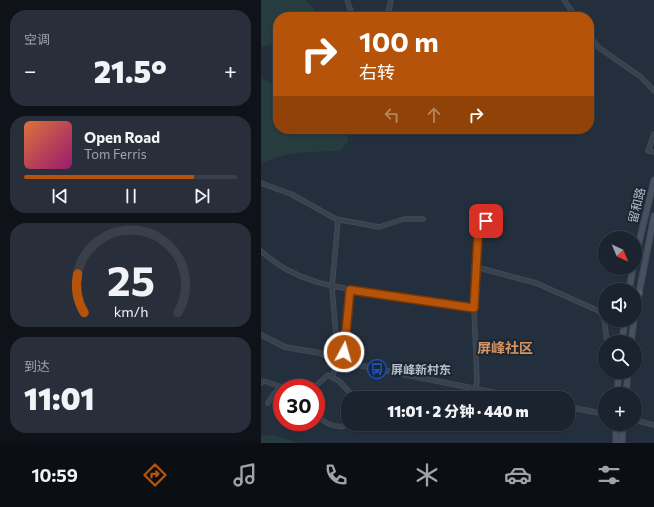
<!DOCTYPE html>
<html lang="zh">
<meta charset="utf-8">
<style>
:root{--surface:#1b232e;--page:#282f3a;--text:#f1f3f6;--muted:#a0a4aa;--line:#39404a;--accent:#b45309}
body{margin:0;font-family:Commissioner,"Noto Sans SC",sans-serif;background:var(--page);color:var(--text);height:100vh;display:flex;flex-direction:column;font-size:15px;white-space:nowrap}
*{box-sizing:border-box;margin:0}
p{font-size:13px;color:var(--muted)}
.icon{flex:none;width:22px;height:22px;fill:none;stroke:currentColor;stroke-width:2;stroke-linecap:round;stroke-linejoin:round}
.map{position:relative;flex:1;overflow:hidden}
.drawer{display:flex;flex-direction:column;gap:10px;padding:10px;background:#0f1319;width:261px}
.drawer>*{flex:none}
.guide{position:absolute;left:12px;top:12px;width:321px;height:122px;border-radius:16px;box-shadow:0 1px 3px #0004,0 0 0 1px var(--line);background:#b45309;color:#fff;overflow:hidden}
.needle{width:26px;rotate:136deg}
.fabs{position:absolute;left:337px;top:231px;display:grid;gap:8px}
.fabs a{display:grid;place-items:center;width:44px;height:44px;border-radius:50%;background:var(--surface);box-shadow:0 1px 3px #0004,0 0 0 1px var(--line);font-size:20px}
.speed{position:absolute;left:12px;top:379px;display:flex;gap:8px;font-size:20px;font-weight:700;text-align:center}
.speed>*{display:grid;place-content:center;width:52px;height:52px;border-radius:50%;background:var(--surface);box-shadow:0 1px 3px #0004,0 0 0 1px var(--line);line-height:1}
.speed .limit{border:6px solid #d22;background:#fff;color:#111}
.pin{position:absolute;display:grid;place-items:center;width:34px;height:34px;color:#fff;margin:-17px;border-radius:8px;box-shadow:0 2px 6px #0006}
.me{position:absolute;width:44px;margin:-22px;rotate:6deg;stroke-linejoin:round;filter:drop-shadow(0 0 3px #0008)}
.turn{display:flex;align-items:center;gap:14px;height:84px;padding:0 20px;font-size:18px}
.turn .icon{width:52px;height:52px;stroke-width:2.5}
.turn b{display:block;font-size:28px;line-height:34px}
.lanes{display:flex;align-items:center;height:38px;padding:0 20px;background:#0003;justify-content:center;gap:20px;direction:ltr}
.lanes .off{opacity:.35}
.big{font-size:30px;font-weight:800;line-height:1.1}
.drawer .widget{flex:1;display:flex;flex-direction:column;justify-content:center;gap:6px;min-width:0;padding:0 14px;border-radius:16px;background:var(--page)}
.drawer .dial{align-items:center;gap:0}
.dial svg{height:104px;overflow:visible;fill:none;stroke:var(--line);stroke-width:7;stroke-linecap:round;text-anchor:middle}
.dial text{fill:var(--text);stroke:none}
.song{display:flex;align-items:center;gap:12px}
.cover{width:48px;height:48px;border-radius:6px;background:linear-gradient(135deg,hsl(20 70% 55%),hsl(320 70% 35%))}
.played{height:4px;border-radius:2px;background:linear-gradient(90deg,var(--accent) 80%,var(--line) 80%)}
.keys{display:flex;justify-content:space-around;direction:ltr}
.heat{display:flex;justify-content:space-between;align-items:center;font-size:22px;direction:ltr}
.trip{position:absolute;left:80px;top:391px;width:234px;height:40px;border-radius:16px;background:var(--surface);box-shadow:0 1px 3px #0004,0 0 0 1px var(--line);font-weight:800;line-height:40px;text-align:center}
.tabs{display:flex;height:64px;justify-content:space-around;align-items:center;background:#0b0e12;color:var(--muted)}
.tabs .icon{width:28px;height:28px}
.tabs .current{color:var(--accent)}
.tabs b{font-size:18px;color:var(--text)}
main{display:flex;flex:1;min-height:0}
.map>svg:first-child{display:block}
.green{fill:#263c3f}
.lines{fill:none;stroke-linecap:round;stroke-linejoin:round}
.minor-casing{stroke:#414a57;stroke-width:5.5}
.tertiary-casing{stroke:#414a57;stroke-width:6}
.secondary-casing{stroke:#414a57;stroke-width:7}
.primary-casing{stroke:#414a57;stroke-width:8}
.minor{stroke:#38414e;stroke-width:3.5}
.tertiary{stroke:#38414e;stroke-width:4.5}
.secondary{stroke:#465061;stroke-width:5}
.primary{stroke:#56606e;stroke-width:6}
.route-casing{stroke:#753606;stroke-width:10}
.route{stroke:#b45309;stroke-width:7}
.labels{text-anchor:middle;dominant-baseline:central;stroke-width:4;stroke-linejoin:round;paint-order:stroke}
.street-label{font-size:12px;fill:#b4bcc9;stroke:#1d2633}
.poi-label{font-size:12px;font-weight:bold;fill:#b4bcc9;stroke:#1d2633;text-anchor:start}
.quarter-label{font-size:14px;font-weight:bold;fill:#d59563;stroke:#1d2633}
</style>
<main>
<section class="drawer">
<div class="widget"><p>空调</p>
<div class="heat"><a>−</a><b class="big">21.5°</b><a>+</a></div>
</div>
<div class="widget">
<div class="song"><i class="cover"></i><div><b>Open Road</b><p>Tom Ferris</p></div></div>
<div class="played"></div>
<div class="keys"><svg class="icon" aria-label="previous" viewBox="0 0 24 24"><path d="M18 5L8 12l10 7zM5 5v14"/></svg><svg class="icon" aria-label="pause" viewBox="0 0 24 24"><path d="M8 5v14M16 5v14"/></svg><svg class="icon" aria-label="next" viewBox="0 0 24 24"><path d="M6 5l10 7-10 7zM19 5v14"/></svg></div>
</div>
<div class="widget dial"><svg viewBox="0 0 100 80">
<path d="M14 69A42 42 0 1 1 86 69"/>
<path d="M14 69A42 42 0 0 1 9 39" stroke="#b45309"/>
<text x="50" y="56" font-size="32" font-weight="700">25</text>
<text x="50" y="72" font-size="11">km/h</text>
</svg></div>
<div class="widget"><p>到达</p><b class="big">11:01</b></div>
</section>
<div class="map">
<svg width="393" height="443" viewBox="0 0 393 443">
<rect width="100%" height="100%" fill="#242f3e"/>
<g class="green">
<polygon points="0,0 45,0 60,17 17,17 17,45 12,43 0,47"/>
<path d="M0 78 17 88V129H87V141L79 151C53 152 23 151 0 164Z"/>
<polygon points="12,435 38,443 0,443 0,436"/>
</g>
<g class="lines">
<defs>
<g id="minor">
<polyline points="86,0 92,17"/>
<polyline points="303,0 315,17"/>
<polyline points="328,34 337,47 380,77 393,91"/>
<polyline points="16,69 17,69"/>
<polyline points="393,134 387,151 393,152"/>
<polyline points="0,183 30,194 75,219 118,227 143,219 162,219"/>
<path d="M0 251C37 285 80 288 128 295 156 299 184 303 213 308"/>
<polyline points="215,267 275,283 338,311 343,318 346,342"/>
<polyline points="77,353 81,353 83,352 89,290"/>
<polyline points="71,377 77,361 71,287 77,220"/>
<polyline points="0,383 3,381 21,387"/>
<polyline points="52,388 67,375 78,381 94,398"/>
<polyline points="214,389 216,382 213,308 217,236 225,221"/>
<path d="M7 403C13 393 16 387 28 388"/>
<path d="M55 413C65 427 78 429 94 424"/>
<polyline points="374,420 393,425"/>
</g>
<g id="tertiary">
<polyline points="126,17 130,0"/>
<polyline points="0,335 24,347 59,353 77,361 260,398"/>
<polyline points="307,407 344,414"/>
</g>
<g id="secondary">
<polyline points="374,259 393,180"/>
<polyline points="368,290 372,268"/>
<polyline points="378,293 393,216"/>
<polyline points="374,313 376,300"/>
<polyline points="361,342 364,320"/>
<polyline points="370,342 373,320"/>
<polyline points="356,394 358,372"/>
<polyline points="365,394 367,372"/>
<polyline points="355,443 355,424"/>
<polyline points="361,443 362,424"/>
</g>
<polyline id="primary" points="376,300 378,293"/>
</defs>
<use href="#minor" class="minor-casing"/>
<use href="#tertiary" class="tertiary-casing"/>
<use href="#secondary" class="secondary-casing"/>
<use href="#primary" class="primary-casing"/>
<use href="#minor" class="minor"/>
<use href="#tertiary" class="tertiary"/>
<use href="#secondary" class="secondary"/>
<use href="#primary" class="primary"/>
</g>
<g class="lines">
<defs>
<polyline id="route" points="83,352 89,290 213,308 217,236 225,221"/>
</defs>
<use href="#route" class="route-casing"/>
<use href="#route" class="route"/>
</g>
<defs>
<symbol id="bus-ring" viewBox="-11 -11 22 22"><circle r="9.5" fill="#1d2633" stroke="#1a4fb4" stroke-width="1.5"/><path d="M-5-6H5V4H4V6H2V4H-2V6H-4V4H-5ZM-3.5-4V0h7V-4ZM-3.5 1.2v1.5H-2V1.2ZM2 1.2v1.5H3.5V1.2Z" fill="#1a4fb4"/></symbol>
</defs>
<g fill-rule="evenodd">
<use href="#bus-ring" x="105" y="358" width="22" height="22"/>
</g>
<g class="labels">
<g class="street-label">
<text transform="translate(375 205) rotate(-76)">留和路</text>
</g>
<g class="poi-label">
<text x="130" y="369">屏峰新村东</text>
</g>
<g class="quarter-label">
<text x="244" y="347">屏峰社区</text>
</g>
</g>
</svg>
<div class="fabs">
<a><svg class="needle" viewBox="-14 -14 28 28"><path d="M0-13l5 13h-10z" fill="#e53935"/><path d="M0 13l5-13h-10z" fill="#a0a4aa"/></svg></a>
<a><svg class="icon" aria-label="sound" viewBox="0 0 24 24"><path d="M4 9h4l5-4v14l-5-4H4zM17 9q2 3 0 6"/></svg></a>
<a><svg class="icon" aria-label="search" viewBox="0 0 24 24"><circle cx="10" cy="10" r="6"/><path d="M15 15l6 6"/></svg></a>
<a>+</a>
</div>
<div class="speed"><div class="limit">30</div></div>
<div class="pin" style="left:225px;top:221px;background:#d93025"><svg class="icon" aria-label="arrive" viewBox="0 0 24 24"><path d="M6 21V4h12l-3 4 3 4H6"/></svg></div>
<svg class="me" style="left:83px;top:352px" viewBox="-20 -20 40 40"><circle r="17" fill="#b45309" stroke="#fff" stroke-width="3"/><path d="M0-11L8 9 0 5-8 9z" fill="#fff"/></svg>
<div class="trip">11:01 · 2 分钟 · 440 m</div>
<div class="guide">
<div class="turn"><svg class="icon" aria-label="right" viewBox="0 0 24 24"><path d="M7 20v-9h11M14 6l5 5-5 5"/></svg><div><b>100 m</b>右转</div></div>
<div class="lanes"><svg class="icon off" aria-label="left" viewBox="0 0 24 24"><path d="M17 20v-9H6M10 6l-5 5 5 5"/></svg><svg class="icon off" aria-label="ahead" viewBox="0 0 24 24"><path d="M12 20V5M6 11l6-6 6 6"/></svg><svg class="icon" aria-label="right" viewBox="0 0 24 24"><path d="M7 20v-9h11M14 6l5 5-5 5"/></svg></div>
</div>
</div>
</main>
<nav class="tabs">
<b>10:59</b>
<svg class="icon current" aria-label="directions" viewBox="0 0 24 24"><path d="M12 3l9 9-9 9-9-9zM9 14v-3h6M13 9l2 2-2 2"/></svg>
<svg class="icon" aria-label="music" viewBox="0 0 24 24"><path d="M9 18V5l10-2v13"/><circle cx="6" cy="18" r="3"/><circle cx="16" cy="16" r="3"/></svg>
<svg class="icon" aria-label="phone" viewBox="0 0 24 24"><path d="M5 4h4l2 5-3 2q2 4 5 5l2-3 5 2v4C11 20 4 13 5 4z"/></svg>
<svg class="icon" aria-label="climate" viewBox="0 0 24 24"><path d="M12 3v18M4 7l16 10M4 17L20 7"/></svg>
<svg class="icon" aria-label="car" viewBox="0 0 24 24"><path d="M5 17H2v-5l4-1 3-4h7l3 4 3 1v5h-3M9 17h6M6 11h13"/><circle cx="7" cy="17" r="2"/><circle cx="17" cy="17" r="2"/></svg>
<svg class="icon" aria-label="filters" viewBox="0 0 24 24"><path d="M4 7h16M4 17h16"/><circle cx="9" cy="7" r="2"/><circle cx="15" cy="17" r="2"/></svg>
</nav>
